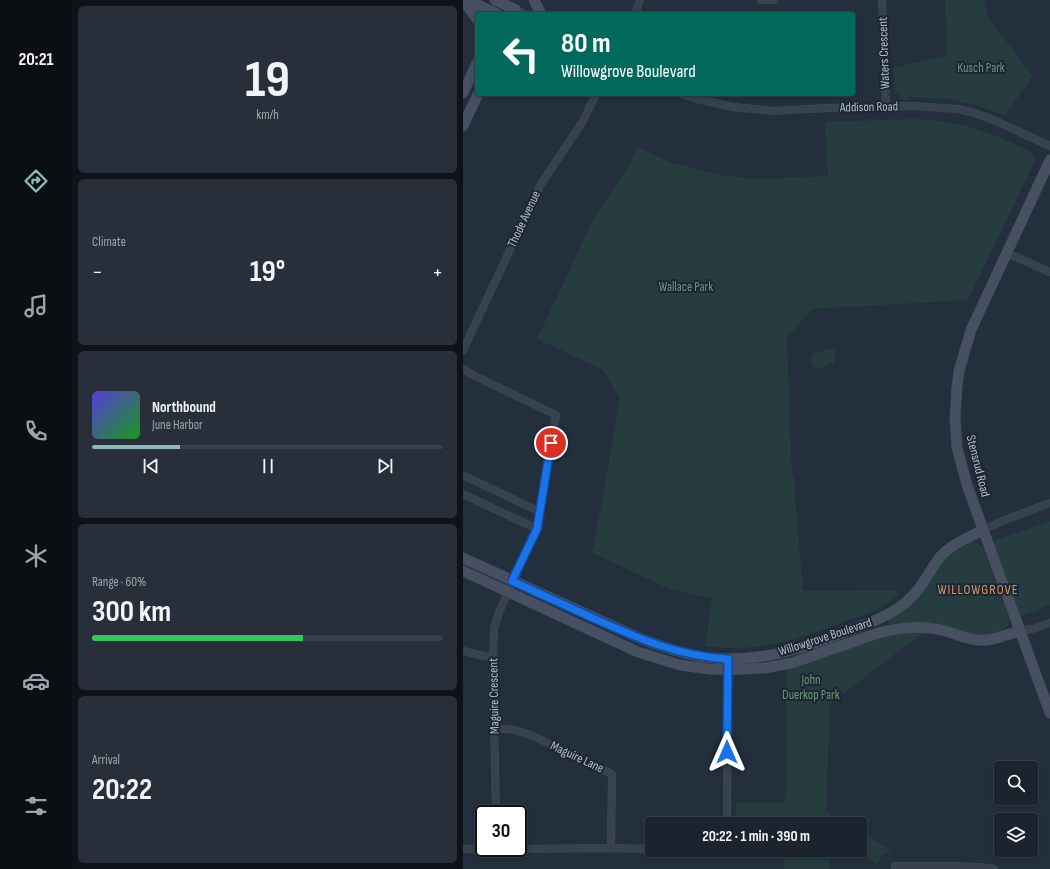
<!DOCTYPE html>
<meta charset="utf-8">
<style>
:root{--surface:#1b232e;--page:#282f3a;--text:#f1f3f6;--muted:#a0a4aa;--line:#39404a;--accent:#8bbbb9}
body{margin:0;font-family:"Sofia Sans Condensed",sans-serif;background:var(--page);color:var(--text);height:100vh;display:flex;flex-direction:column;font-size:15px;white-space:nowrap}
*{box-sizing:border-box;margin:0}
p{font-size:13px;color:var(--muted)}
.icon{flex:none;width:22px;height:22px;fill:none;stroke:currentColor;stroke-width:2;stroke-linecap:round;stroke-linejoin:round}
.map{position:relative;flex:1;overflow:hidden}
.side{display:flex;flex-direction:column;gap:6px;padding:6px;background:#0f1319;width:391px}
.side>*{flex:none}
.top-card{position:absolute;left:12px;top:12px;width:380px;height:84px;border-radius:4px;box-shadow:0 2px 6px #0003,0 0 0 1px var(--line);background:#00695c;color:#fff;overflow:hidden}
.controls{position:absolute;left:531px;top:761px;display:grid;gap:8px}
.controls a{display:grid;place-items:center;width:44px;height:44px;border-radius:4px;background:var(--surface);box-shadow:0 2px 6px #0003,0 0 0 1px var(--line);font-size:20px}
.speed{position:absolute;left:12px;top:805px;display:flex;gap:8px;font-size:20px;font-weight:700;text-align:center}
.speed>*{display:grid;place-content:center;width:52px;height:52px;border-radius:50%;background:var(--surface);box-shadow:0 2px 6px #0003,0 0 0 1px var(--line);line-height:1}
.speed .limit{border:2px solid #111;border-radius:6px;background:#fff;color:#111}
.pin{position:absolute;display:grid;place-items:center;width:34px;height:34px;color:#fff;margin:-17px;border:2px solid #fff;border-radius:50%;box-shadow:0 1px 4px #0007}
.me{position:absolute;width:44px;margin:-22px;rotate:0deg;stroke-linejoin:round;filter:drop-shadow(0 0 3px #0008)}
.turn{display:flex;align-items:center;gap:14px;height:84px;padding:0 20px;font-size:18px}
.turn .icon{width:52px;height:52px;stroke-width:2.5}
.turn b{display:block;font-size:28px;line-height:34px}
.big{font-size:30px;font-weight:700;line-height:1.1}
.side .card{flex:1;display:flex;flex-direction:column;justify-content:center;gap:6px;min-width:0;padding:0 14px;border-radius:6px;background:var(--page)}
.side .dial{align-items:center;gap:0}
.dial b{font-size:52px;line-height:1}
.song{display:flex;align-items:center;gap:12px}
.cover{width:48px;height:48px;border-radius:6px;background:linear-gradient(135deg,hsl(250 70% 55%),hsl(120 70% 35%))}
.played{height:4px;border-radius:2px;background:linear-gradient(90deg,var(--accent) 25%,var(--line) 25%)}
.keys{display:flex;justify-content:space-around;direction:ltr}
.heat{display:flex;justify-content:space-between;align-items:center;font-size:22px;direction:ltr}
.charge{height:6px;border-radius:3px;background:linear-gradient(90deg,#34c759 60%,var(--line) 0)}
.trip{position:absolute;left:182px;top:817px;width:222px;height:40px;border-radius:4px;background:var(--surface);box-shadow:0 2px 6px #0003,0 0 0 1px var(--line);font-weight:700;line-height:40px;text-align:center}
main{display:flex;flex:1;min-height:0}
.tabs{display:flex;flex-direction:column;width:72px;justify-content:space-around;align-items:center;background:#0b0e12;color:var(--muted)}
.tabs .icon{width:28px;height:28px}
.tabs .active{color:var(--accent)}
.tabs b{font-size:18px;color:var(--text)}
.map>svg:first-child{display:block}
.green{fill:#263c3f}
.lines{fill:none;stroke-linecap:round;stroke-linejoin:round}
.street-casing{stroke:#414a57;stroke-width:8}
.secondary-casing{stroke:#414a57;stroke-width:11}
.street{stroke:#38414e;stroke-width:7}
.secondary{stroke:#465061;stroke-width:10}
.route-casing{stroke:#114b97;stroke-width:10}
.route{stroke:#1a73e8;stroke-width:7}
.labels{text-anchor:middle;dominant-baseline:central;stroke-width:4;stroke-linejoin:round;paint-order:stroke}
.street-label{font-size:13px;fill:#b4bcc9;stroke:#1d2633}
.park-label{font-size:13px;fill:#6b9a76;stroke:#1d2633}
.neighbourhood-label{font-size:14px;letter-spacing:1px;fill:#d59563;stroke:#1d2633}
</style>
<main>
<nav class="tabs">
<b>20:21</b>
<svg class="icon active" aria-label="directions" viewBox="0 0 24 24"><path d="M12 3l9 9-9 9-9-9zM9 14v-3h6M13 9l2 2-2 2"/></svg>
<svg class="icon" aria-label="music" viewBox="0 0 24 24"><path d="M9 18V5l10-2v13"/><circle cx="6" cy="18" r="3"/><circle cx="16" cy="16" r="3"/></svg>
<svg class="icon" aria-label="phone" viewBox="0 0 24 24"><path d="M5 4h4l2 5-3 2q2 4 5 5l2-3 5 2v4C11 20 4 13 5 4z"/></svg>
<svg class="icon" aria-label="climate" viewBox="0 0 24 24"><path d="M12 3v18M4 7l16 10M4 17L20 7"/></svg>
<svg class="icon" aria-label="car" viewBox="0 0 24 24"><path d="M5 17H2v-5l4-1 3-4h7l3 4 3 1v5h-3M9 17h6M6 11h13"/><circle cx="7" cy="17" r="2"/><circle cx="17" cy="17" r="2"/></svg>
<svg class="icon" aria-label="filters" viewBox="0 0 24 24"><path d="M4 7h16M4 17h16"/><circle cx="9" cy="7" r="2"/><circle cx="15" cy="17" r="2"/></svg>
</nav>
<section class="side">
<div class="card dial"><b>19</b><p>km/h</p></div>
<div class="card"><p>Climate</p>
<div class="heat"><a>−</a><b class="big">19°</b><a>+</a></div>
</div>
<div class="card">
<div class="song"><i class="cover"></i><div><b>Northbound</b><p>June Harbor</p></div></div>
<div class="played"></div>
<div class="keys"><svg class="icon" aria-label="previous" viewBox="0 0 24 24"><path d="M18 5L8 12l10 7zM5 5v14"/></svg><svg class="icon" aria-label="pause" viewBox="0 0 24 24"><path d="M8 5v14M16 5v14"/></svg><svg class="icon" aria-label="next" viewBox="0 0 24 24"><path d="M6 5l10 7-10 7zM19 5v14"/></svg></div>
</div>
<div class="card"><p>Range · 60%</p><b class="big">300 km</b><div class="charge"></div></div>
<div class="card"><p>Arrival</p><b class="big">20:22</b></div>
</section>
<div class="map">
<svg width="587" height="869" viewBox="0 0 587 869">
<rect width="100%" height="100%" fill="#242f3e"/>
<g class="green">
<polygon points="482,0 521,0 526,19 570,76 542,115 512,105 486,99 447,97 442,100 438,99 437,95 432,94 430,68 484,55"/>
<path d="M453 119C495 121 529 132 566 151 571 154 572 157 571 163L505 300 349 309 324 338 328 455 330 476 332 479 331 482 340 591 435 590V595C422 608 403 614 386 620 352 633 316 646 279 648 267 649 255 647 242 646L249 599 204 588 128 552 131 545 157 399 140 370 74 339 131 218 166 166 175 147 206 162 257 175 291 179 365 176 362 122Z"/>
<polygon points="368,349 372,350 373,356 370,364 367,363 360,368 349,367 348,360 350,353"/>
<polygon points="587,521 587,605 558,616 530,541"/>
<path d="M510 542 517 544 520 547 546 618C547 633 527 635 515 636L426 624 425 620 426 618 485 555 500 545Z"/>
<polygon points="445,631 461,632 367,704 363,811 384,824 319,824 318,823 273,820 273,803 318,803 323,798 323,668 351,661 420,636"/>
<polygon points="397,832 428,850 419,855 414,864 390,850 397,850"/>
<polygon points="322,850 365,850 367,869 321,869"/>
</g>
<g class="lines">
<defs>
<g id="street">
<polyline points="298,0 311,0"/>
<polyline points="419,0 423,107"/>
<polyline points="53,10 62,14"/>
<polyline points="172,14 177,0"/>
<polyline points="219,94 234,99 270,107 310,111 364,108 452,106 495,109 512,113 533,121 587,146"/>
<polyline points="544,253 587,272"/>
<polyline points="0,350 78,184 120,121 133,94"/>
<polyline points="0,369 10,375 93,415 74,529 36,612 31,629 30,666 33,814"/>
<polyline points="0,475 77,512"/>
<polyline points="0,494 74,529"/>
<polyline points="520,530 544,519 587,503"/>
<polyline points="557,631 569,629 587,623"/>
<polyline points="0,651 20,656 30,657"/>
<polyline points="31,728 52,730 68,735 149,774 148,848"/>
<polyline points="264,824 265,659"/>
<polyline points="34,848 34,849 148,848 189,849"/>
<polyline points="0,849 34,849"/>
<polyline points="233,850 246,850"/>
<polyline points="432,866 495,866 515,867"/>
<polyline points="515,869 515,867 531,869"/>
</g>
<g id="secondary">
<polyline points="0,0 14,19"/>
<polyline points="5,0 34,14"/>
<polyline points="32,0 53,10"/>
<polyline points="71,0 78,14"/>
<polyline points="0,93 14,63"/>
<polyline points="0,126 15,94"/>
<polyline points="587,160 508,330 496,371 494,387 492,417 494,448 505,488 587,713"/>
<path d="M0 558 174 637C191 644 208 650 226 654 279 667 332 652 382 632 403 624 425 617 442 603 460 588 464 574 477 557 488 544 505 538 520 530"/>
<path d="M0 571 175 652 217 665 246 669 265 670 302 668 329 663 415 633C438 627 460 625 482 631 493 634 504 639 515 640 529 642 544 634 557 631"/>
</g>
</defs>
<use href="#street" class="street-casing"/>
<use href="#secondary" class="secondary-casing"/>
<use href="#street" class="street"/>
<use href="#secondary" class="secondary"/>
</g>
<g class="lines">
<defs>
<path id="route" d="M88 443 74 529 49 581C77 594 104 606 132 619 177 639 215 656 265 659L264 752"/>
</defs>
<use href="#route" class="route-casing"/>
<use href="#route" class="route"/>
</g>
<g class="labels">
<g class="street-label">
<text transform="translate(421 53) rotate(-92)">Waters Crescent</text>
<text transform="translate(406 107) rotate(-1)">Addison Road</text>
<text transform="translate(61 219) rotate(-65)">Thode Avenue</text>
<text transform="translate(515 466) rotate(76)">Stensrud Road</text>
<text transform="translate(362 637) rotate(-18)">Willowgrove Boulevard</text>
<text transform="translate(31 696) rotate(-91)">Maguire Crescent</text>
<text transform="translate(114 757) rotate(25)">Maguire Lane</text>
</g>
<g class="park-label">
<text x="518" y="68">Kusch Park</text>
<text x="223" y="287">Wallace Park</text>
<text x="348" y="680">John<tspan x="348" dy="15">Duerkop Park</tspan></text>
</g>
<g class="neighbourhood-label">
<text x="515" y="589">WILLOWGROVE</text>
</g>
</g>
</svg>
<div class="controls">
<a><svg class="icon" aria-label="search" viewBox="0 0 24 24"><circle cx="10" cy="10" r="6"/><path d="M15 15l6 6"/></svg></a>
<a><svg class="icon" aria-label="layers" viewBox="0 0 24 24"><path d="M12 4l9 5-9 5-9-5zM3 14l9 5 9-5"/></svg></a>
</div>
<div class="speed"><div class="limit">30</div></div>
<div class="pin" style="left:88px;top:443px;background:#d93025"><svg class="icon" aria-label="arrive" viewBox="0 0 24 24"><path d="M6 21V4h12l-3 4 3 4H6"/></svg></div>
<svg class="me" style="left:264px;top:752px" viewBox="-20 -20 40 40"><path d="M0-17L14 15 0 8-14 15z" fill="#1a73e8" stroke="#fff" stroke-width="4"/></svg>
<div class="trip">20:22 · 1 min · 390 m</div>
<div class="top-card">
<div class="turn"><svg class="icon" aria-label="left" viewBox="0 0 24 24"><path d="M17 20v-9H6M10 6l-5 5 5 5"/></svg><div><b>80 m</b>Willowgrove Boulevard</div></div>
</div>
</div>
</main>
